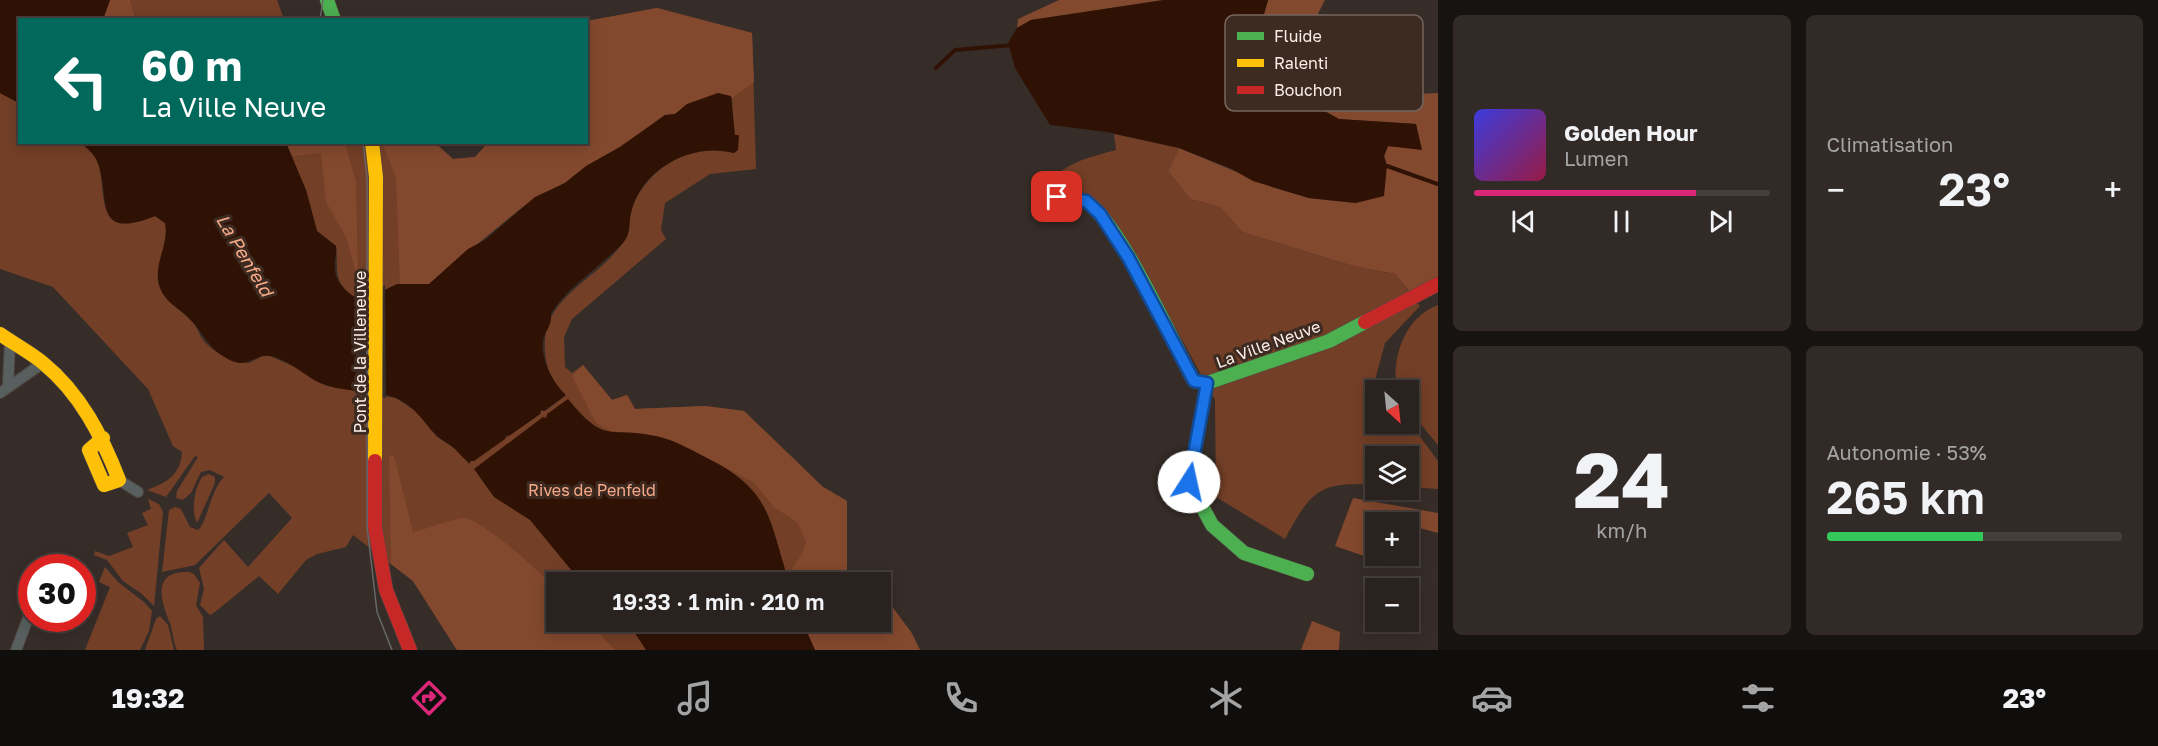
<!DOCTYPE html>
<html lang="fr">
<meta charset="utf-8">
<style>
:root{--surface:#29221e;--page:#312a27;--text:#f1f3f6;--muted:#a5a4a4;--line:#453f3c;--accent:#db2777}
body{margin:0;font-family:"Golos Text",sans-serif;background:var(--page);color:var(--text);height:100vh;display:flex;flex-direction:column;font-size:22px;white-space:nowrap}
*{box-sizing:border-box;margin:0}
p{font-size:20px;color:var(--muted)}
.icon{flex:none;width:33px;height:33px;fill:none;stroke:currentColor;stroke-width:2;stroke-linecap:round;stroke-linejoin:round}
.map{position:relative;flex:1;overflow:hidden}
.details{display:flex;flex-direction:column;gap:15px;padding:15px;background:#171310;width:720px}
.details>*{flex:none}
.top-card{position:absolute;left:18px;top:18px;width:570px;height:126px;border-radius:0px;box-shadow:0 3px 15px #0003,0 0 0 2px var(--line);background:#00695c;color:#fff;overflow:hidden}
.needle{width:39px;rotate:153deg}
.fabs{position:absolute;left:1365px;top:380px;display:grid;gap:12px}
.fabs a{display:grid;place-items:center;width:54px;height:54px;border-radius:0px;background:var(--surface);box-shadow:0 3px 15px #0003,0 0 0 2px var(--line);font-size:30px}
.speed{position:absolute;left:18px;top:554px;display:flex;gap:12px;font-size:30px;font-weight:700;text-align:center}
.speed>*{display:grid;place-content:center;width:78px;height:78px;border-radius:50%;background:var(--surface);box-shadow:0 3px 15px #0003,0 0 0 2px var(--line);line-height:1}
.speed .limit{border:9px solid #d22;background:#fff;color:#111}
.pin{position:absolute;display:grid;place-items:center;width:51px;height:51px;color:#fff;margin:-26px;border-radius:12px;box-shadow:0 3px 9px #0006}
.me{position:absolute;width:66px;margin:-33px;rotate:10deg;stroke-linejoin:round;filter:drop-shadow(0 0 4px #0008)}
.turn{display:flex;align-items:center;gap:21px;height:126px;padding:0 24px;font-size:27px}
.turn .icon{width:78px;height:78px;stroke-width:2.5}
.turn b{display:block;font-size:42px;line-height:51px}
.big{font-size:45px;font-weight:600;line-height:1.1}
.details .widget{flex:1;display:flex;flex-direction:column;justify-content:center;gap:9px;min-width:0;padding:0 21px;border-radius:9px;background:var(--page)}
.details .dial{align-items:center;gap:0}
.dial b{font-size:78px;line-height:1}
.song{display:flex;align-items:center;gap:18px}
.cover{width:72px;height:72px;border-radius:9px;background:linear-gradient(135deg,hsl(240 70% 55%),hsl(340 70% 35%))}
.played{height:6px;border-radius:3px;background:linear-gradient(90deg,var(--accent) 75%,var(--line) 75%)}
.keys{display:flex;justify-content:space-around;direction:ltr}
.heat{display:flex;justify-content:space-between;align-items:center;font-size:33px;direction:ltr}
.charge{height:9px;border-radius:4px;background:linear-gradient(90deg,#34c759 53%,var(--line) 0)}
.details .tiles{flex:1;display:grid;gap:15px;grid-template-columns:repeat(2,1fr)}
.trip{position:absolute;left:546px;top:572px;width:345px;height:60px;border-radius:0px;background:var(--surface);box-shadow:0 3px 15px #0003,0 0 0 2px var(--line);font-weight:600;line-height:60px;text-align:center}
.dock{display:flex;height:96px;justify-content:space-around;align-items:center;background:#100e0c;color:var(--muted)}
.dock .icon{width:42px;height:42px}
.dock .selected{color:var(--accent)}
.dock b{font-size:27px;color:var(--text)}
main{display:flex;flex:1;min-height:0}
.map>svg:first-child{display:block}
.green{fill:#733f27}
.forest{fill:#83492e}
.water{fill:#301205}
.pier{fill:#372d28}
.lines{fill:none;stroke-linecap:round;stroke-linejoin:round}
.stream{stroke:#301205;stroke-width:4}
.street-casing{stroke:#514945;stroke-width:12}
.fast-casing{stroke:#514945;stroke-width:15}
.slow-casing{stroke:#514945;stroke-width:15}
.jam-casing{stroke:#514945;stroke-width:15}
.street{stroke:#57605f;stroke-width:10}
.fast{stroke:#4caf50;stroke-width:14}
.slow{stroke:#ffc107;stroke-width:14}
.jam{stroke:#c62828;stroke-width:14}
.tram{stroke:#666869;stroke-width:1.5}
.route-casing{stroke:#114b97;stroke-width:15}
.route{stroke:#1a73e8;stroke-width:10}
.labels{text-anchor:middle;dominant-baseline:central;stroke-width:6;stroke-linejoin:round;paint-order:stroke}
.street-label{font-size:16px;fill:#fbeee8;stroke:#3d2b22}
.park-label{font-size:16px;fill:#f7a987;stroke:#3d2b22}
.water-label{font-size:18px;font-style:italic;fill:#f8aa88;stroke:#3d2b22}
.key{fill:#3d2b22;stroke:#76665d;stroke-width:1.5}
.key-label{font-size:16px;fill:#fbeee8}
</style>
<main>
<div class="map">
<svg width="1438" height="650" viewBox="0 0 1438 650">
<rect width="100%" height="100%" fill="#372d28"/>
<g class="green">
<polygon points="110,0 277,0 284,19 103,20"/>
<path d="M657 8 752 33 756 169 710 174 665 203 661 230 666 239 572 319 564 337 565 367 572 373 583 365 612 400 627 395 635 409 705 406 744 411 823 487 847 501V582H556V621H880L881 604 887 600 911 632 920 650H457L413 581 353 535 346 547 317 554 306 560 278 594 259 576 215 612 210 615 200 605 204 589 199 568 224 540 248 567 292 518 269 493 195 565 162 572 169 510 175 507 181 509 190 527 198 530C207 523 211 489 224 477L210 470 201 472 191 493 183 500 176 498 177 491 198 457 195 456 166 497 147 490C166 483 181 475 182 452L173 446 148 389 53 287 0 269V93L19 103 20 142C32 143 71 139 80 143 124 160 74 249 155 216L165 223C169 241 157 259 158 278 160 300 178 306 191 321 196 325 198 331 201 337 211 352 231 362 249 363L263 356H270L304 371 327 386 396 398 420 414 436 436 455 449 469 463 540 414 541 410 545 411 565 396C553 382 546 370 545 351 540 298 595 282 622 244 629 234 628 217 633 205 650 166 693 142 734 153L732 98 665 115 652 126 400 284 372 298 357 299C331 281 339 273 336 246L317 231 306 190 286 143H435L453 159 475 157 488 143 586 142 587 21Z"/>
<path d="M1114 134 1179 148 1168 171 1190 199 1220 207 1242 232 1353 266 1395 274 1420 306 1385 343 1375 380 1383 390H1376V423L1409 422 1438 461V489L1409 487 1408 456H1376L1375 485C1319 481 1311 491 1285 539L1216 497 1215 400 1134 252 1097 203 1087 197 1047 189C1059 163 1091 157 1116 150Z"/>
<path d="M1438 305V445L1409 410 1408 390H1397C1391 357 1405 317 1438 305Z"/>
<path d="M209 474 215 477V483L197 523C191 510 194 490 202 477Z"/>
<polygon points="148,499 159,504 163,512 154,606 142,594 123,581 107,560 94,555 95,551 109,556 133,547 127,533 148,525 142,513 151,509"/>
<polygon points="105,567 118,582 144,602 152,611 149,631 140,650 85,650 110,587 99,582"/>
<path d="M189 572 194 574 200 583 196 605 203 617 204 650H177C173 641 173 632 170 623 161 600 151 571 189 572Z"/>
<polygon points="160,616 168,625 174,650 145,650 156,619"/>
</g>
<g class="forest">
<polygon points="110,0 130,0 135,19 103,20"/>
<polygon points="1059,0 1164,0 1031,20 1017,28 1018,19"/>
<polygon points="1268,0 1325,0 1303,43 1320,79 1415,94 1438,93 1438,284 1413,296 1395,274 1353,266 1242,232 1220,207 1190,199 1168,171 1179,148 1275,188 1309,198 1356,203 1387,166 1384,156 1388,146 1421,149 1416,124 1338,119 1321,109 1288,100 1266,51 1245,46 1248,28 1264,14"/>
<polygon points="657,8 752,33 754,82 732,98 717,93 687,104 675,114 665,115 620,147 586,166 565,183 531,200 429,284 400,284 396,177 382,143 435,143 453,159 475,157 488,143 586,142 587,21"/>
<polygon points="286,143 345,143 356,182 358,281 347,239 326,202 321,153 293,156"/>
<polygon points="583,365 612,400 627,395 635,409 705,406 744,411 823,487 847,501 847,582 789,582 787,576 802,554 806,542 797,522 775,508 753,482 680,444 655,436 615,434 596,423 572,376"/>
<path d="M389 455 394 456 413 532C428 529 450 519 463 518 482 518 542 574 556 589V621H588L615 650H457L413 581 391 564Z"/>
<polygon points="1353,498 1438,513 1438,533 1409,525 1408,522 1390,520 1376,522 1375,529 1372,531 1364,556 1335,546"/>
<polygon points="887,600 911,632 920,650 815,650 802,621 880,621 881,604"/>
<polygon points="1312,621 1340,632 1339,650 1301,650"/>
</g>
<g class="water">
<polygon points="0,0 110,0 103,19 20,20 19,103 0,93"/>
<polygon points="1164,0 1268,0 1264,14 1248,28 1245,46 1266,51 1288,100 1321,109 1339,119 1416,124 1422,150 1388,146 1384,156 1387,166 1384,196 1356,203 1309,198 1253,181 1230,168 1179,148 1107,132 1050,125 1015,68 1008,43 1017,28 1031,20"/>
<path d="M718 93 731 96 735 135H739L738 150 734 153C693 142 644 167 632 209 628 222 632 233 623 243 603 264 563 291 551 314 552 324 547 329 544 337 538 356 553 383 566 395L544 411 541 410 540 414 509 436 506 435 505 439 474 461H470V464C464 459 459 453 454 448 449 443 441 440 436 435 423 422 417 409 400 400 378 389 352 393 329 386 308 381 291 359 269 356 253 354 248 371 226 358 208 348 202 331 189 318 178 307 164 302 159 285 153 263 170 244 165 223L155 216C88 243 113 192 96 159 92 152 86 147 80 143H286L306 190 317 231 336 246C337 254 334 262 335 270 336 284 351 298 364 300L397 284H429L468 249 485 240 535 197 565 183 586 166 620 147 665 115 675 114 687 104Z"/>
<path d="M568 399C606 445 606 426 656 436 674 440 690 449 707 458 772 490 769 520 789 582H581L530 520 494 497 474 469 543 417 546 418 547 414Z"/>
<polygon points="627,621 802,621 815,650 646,650"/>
</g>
<polygon class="pier" points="385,285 386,398 356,394 356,295 368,297"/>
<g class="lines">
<g class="stream">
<polyline points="936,68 955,50 1013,45"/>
<polyline points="1387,166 1438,184"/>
</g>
<defs>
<g id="street">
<polyline points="8,385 10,341"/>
<polyline points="0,393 43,363"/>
<polyline points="119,480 138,492"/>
<polyline points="1178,495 1189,482 1207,383"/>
<polyline points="46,567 47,565"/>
<polyline points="16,650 32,608"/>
</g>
<g id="fast">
<polyline points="327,0 334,20"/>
<path d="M1057 197C1066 198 1081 198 1088 203 1123 229 1171 339 1194 381L1207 383 1329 341 1365 322"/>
<polyline points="1189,482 1212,525 1244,553 1307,574"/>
</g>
<g id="slow">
<polyline points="372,142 376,177 375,461"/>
<path d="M0 334C14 344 30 352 43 363 80 393 102 436 119 480L104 485 89 450 103 438"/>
</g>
<g id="jam">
<polyline points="1365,322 1438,284"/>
<polyline points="375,461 375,527 386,590 410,650"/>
</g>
</defs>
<use href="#street" class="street-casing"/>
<use href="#fast" class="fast-casing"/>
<use href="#slow" class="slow-casing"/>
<use href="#jam" class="jam-casing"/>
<use href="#street" class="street"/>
<use href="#fast" class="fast"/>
<use href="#slow" class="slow"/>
<use href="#jam" class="jam"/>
<g class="tram">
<polyline points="320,20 323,0"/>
<polyline points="363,142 367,178 367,526 377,612 392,650"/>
</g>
</g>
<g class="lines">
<defs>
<polyline id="route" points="1057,197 1086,201 1100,214 1128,257 1194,381 1207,383 1189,482"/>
</defs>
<use href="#route" class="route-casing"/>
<use href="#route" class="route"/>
</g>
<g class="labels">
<g class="street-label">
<text transform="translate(1268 344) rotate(-20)">La Ville Neuve</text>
<text transform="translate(360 352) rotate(-90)">Pont de la Villeneuve</text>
</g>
<g class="park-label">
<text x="592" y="490">Rives de Penfeld</text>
</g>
<g class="water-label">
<text transform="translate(245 255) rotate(59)">La Penfeld</text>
</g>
</g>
<rect x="1225" y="15" width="198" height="96" rx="9" class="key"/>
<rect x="1237" y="32" width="27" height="8" fill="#4caf50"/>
<rect x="1237" y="59" width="27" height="8" fill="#ffc107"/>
<rect x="1237" y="86" width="27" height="8" fill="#c62828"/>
<g class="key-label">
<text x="1274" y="42">Fluide</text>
<text x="1274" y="69">Ralenti</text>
<text x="1274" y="96">Bouchon</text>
</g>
</svg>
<div class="fabs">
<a><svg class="needle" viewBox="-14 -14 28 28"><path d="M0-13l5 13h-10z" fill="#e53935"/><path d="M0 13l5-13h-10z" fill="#a5a4a4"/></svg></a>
<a><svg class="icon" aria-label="layers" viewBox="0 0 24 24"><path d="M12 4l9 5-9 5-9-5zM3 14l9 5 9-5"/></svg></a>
<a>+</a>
<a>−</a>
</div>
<div class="speed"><div class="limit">30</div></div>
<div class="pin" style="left:1057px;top:197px;background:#d93025"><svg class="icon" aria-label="arrive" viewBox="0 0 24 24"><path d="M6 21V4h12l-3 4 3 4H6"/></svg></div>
<svg class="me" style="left:1189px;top:482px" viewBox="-20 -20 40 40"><circle r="19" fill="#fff"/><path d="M0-13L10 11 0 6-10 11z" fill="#1a73e8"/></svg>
<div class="trip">19:33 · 1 min · 210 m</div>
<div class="top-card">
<div class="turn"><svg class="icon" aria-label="left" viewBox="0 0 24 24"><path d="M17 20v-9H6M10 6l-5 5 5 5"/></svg><div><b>60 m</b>La Ville Neuve</div></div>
</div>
</div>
<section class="details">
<div class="tiles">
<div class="widget">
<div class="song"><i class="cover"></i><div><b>Golden Hour</b><p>Lumen</p></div></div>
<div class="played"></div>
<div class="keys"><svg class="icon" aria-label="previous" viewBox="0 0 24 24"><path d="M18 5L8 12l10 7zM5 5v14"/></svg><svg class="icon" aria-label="pause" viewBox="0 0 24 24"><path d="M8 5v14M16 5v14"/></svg><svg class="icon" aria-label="next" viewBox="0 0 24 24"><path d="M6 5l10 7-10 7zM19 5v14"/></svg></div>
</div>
<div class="widget"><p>Climatisation</p>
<div class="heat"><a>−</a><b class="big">23°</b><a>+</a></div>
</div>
<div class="widget dial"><b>24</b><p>km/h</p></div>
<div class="widget"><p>Autonomie · 53%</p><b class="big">265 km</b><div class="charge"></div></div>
</div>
</section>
</main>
<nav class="dock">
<b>19:32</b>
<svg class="icon selected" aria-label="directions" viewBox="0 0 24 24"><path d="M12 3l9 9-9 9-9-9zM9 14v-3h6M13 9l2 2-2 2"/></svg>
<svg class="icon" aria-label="music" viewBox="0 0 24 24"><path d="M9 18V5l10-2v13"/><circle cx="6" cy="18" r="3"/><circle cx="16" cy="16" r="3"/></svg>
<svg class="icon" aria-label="phone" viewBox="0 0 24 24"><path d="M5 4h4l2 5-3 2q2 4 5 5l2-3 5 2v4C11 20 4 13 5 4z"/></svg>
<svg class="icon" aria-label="climate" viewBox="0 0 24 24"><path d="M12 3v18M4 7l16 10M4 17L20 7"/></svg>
<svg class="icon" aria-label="car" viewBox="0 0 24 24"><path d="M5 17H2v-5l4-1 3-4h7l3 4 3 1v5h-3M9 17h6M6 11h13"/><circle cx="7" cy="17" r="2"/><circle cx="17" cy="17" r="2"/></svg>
<svg class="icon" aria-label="filters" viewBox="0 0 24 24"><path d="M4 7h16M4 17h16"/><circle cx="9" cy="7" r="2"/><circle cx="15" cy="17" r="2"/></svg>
<b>23°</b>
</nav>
